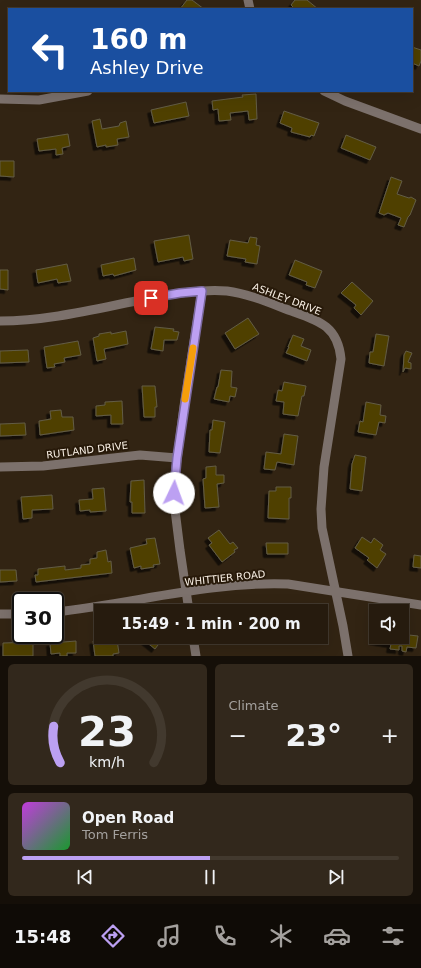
<!DOCTYPE html>
<meta charset="utf-8">
<style>
:root{--surface:#261b0e;--page:#32281c;--text:#f1f3f6;--muted:#a4a19e;--line:#42392e;--accent:#bca0f2}
body{margin:0;font-family:"DejaVu Sans",sans-serif;background:var(--page);color:var(--text);height:100vh;display:flex;flex-direction:column;font-size:15px;white-space:nowrap}
*{box-sizing:border-box;margin:0}
p{font-size:13px;color:var(--muted)}
.icon{flex:none;width:22px;height:22px;fill:none;stroke:currentColor;stroke-width:2;stroke-linecap:round;stroke-linejoin:round}
.map{position:relative;height:656px;overflow:hidden}
.drawer{display:flex;flex-direction:column;gap:8px;padding:8px;background:#150f08;flex:1}
.drawer>*{flex:none}
.banner{position:absolute;left:8px;top:8px;width:405px;height:84px;border-radius:0px;box-shadow:0 4px 16px #0002,0 0 0 1px var(--line);background:#1a4fa0;color:#fff;overflow:hidden}
.controls{position:absolute;left:369px;top:604px;display:grid;gap:8px}
.controls a{display:grid;place-items:center;width:40px;height:40px;border-radius:0px;background:var(--surface);box-shadow:0 4px 16px #0002,0 0 0 1px var(--line);font-size:20px}
.speed{position:absolute;left:12px;top:592px;display:flex;gap:8px;font-size:20px;font-weight:700;text-align:center}
.speed>*{display:grid;place-content:center;width:52px;height:52px;border-radius:50%;background:var(--surface);box-shadow:0 4px 16px #0002,0 0 0 1px var(--line);line-height:1}
.speed .limit{border:2px solid #111;border-radius:6px;background:#fff;color:#111}
.pin{position:absolute;display:grid;place-items:center;width:34px;height:34px;color:#fff;margin:-17px;border-radius:8px;box-shadow:0 2px 6px #0006}
.me{position:absolute;width:44px;margin:-22px;rotate:3deg;stroke-linejoin:round;filter:drop-shadow(0 0 3px #0008)}
.turn{display:flex;align-items:center;gap:14px;height:84px;padding:0 16px;font-size:18px}
.turn .icon{width:52px;height:52px;stroke-width:2.5}
.turn b{display:block;font-size:28px;line-height:34px}
.big{font-size:30px;font-weight:700;line-height:1.1}
.drawer .card{flex:1;display:flex;flex-direction:column;justify-content:center;gap:6px;min-width:0;padding:0 14px;border-radius:6px;background:var(--page)}
.drawer .dial{align-items:center;gap:0}
.dial svg{height:104px;overflow:visible;fill:none;stroke:var(--line);stroke-width:7;stroke-linecap:round;text-anchor:middle}
.dial text{fill:var(--text);stroke:none}
.song{display:flex;align-items:center;gap:12px}
.cover{width:48px;height:48px;border-radius:6px;background:linear-gradient(135deg,hsl(290 70% 55%),hsl(130 70% 35%))}
.played{height:4px;border-radius:2px;background:linear-gradient(90deg,var(--accent) 50%,var(--line) 50%)}
.keys{display:flex;justify-content:space-around;direction:ltr}
.heat{display:flex;justify-content:space-between;align-items:center;font-size:22px;direction:ltr}
.drawer .tiles{flex:1;display:grid;gap:8px;grid-template-columns:1fr 1fr}
.card:last-child{grid-column:span 2}
.trip{position:absolute;left:94px;top:604px;width:234px;height:40px;border-radius:0px;background:var(--surface);box-shadow:0 4px 16px #0002,0 0 0 1px var(--line);font-weight:700;line-height:40px;text-align:center}
.dock{display:flex;height:64px;justify-content:space-around;align-items:center;background:#0f0b06;color:var(--muted)}
.dock .icon{width:28px;height:28px}
.dock .on{color:var(--accent)}
.dock b{font-size:18px;color:var(--text)}
.map>svg:first-child{display:block}
.building{fill:#504104;stroke:#625c45;filter:url(#shadow)}
.lines{fill:none;stroke-linecap:round;stroke-linejoin:round}
.minor{stroke:#7c716c;stroke-width:9}
.route-casing{stroke:#7a689d;stroke-width:10}
.route{stroke:#bca0f2;stroke-width:7}
.slow{stroke:#f59e0b;stroke-width:7}
.labels{text-anchor:middle;dominant-baseline:central;stroke-width:4;stroke-linejoin:round;paint-order:stroke}
.street-label{font-size:10px;fill:#f9f0e5;stroke:#281a0a}
</style>
<div class="map">
<svg width="421" height="656" viewBox="0 0 421 656">
<defs>
<filter id="shadow"><feDropShadow dx="-3.5" dy="3.5" stdDeviation="0" flood-color="#0009"/></filter>
</defs>
<rect width="100%" height="100%" fill="#322413"/>
<g class="building">
<polygon points="187,0 192,0 204,9 180,9"/>
<polygon points="295,0 307,0 318,9 295,9 291,5"/>
<polygon points="412,47 421,50 421,61 419,66 412,63"/>
<polygon points="256,94 257,119 249,120 248,111 230,113 231,120 219,121 218,109 213,110 212,101 243,97 242,95"/>
<polygon points="186,102 189,116 154,123 151,110"/>
<polygon points="284,111 319,123 314,136 311,135 310,137 291,132 292,128 280,123"/>
<polygon points="100,119 102,129 119,126 120,123 126,121 129,137 117,139 118,145 106,147 106,145 97,147 92,121"/>
<polygon points="68,134 70,146 62,148 63,154 56,155 56,149 39,151 37,139"/>
<polygon points="346,135 376,147 370,160 341,148"/>
<polygon points="0,161 14,161 14,177 0,176"/>
<polygon points="391,177 402,181 397,194 409,198 411,197 416,200 410,215 408,217 404,227 398,225 401,218 388,213 384,215 379,213"/>
<polygon points="189,235 193,259 184,261 183,257 158,262 154,241"/>
<polygon points="250,237 257,238 256,245 260,246 257,264 245,262 246,259 227,256 230,240 248,243"/>
<polygon points="134,258 136,270 114,276 113,274 103,276 101,265"/>
<polygon points="295,260 322,271 315,288 306,285 307,282 289,275"/>
<polygon points="67,264 71,281 58,283 57,279 38,283 36,270"/>
<polygon points="0,270 8,270 8,290 0,289"/>
<polygon points="352,282 373,301 361,315 354,308 356,305 341,293"/>
<polygon points="248,318 259,334 235,349 225,333"/>
<polygon points="155,327 174,329 173,331 179,332 177,340 164,340 163,351 151,349"/>
<polygon points="126,331 128,344 104,349 106,359 97,361 93,338 99,336 99,334 111,332 111,334"/>
<polygon points="376,334 389,336 384,366 369,363 370,352 373,352"/>
<polygon points="293,335 304,339 301,346 311,350 307,361 286,353 289,347 288,347"/>
<polygon points="78,341 81,355 64,358 65,362 54,364 55,367 47,368 44,347"/>
<polygon points="28,350 29,362 0,363 0,351"/>
<polygon points="406,351 412,353 408,362 411,363 411,369 405,368 403,372 404,355"/>
<polygon points="221,370 232,371 231,387 237,388 235,397 230,396 229,402 214,399 217,387 218,387"/>
<polygon points="284,382 306,386 304,396 302,396 298,416 283,414 284,402 276,401 278,390 282,391"/>
<polygon points="142,386 155,386 157,407 155,407 155,417 144,417"/>
<polygon points="122,401 123,424 111,424 111,415 96,416 96,406 105,405 105,402"/>
<polygon points="366,402 381,405 380,415 386,416 385,423 379,422 376,435 358,432 360,421 363,422"/>
<polygon points="61,410 62,417 73,417 74,430 40,435 39,421 51,419 50,411"/>
<polygon points="213,420 225,422 220,453 209,452 210,430 212,430"/>
<polygon points="25,423 26,435 0,436 0,424"/>
<polygon points="284,434 298,436 294,465 277,462 275,470 264,469 266,452 281,454"/>
<polygon points="355,455 366,457 362,491 350,489 352,464"/>
<polygon points="216,466 216,475 224,475 224,483 217,484 219,507 205,508 203,479 206,478 206,467"/>
<polygon points="144,480 145,513 132,513 132,502 130,502 131,481"/>
<polygon points="276,487 291,487 291,498 289,498 289,519 268,518 269,491 276,491"/>
<polygon points="104,488 106,511 90,512 90,510 80,511 79,500 93,499 92,489"/>
<polygon points="52,495 53,509 32,510 32,518 23,519 21,497"/>
<polygon points="219,530 230,544 233,542 238,548 234,550 235,552 222,562 209,545 212,543 208,538"/>
<polygon points="362,537 371,543 374,538 383,545 380,550 386,554 377,568 367,560 369,558 355,548"/>
<polygon points="155,538 160,564 153,565 154,567 141,569 141,566 134,568 130,548 147,544 146,539"/>
<polygon points="266,543 288,543 288,554 267,554"/>
<polygon points="106,550 108,562 111,561 112,573 36,582 35,575 38,575 38,569 65,566 65,570 81,568 81,565 90,564 90,559 97,558 97,552"/>
<polygon points="414,555 421,556 421,568 413,567"/>
<polygon points="0,570 16,570 17,581 0,582"/>
<polygon points="402,632 409,633 409,635 418,636 416,648 407,647 406,652 402,651 402,646 399,646 399,650 390,649 391,644 373,641 373,637 402,637"/>
<polygon points="140,637 164,637 155,649"/>
<polygon points="102,640 103,641 117,640 119,653 113,654 113,656 95,656 93,641"/>
<polygon points="76,641 76,653 67,653 67,656 60,656 60,653 51,654 50,643"/>
<polygon points="33,642 33,656 3,656 3,643"/>
</g>
<g class="lines">
<g class="minor">
<polyline points="248,0 250,9"/>
<polyline points="324,91 345,101 421,129"/>
<polyline points="0,99 39,100 88,91"/>
<path d="M0 321C49 321 99 308 146 299 173 294 200 289 227 291 250 294 272 304 294 312 320 321 338 327 341 359L324 467 321 509 322 528 343 626 348 656"/>
<polyline points="0,467 43,466 140,455 177,458"/>
<polyline points="189,611 180,550 174,502 174,483 184,406 202,291"/>
<path d="M55 612C132 604 210 581 288 584L421 605"/>
<polyline points="0,614 21,614"/>
<polyline points="193,637 196,656"/>
</g>
</g>
<g class="lines">
<defs>
<polyline id="route" points="151,298 180,293 202,291 177,458 174,493"/>
</defs>
<use href="#route" class="route-casing"/>
<use href="#route" class="route"/>
<polyline class="slow" points="185,399 193,348"/>
</g>
<g class="labels">
<g class="street-label">
<text transform="translate(287 299) rotate(21)">ASHLEY DRIVE</text>
<text transform="translate(87 450) rotate(-7)">RUTLAND DRIVE</text>
<text transform="translate(225 578) rotate(-6)">WHITTIER ROAD</text>
</g>
</g>
</svg>
<div class="controls">
<a><svg class="icon" aria-label="sound" viewBox="0 0 24 24"><path d="M4 9h4l5-4v14l-5-4H4zM17 9q2 3 0 6"/></svg></a>
</div>
<div class="speed"><div class="limit">30</div></div>
<div class="pin" style="left:151px;top:298px;background:#d93025"><svg class="icon" aria-label="arrive" viewBox="0 0 24 24"><path d="M6 21V4h12l-3 4 3 4H6"/></svg></div>
<svg class="me" style="left:174px;top:493px" viewBox="-20 -20 40 40"><circle r="19" fill="#fff"/><path d="M0-13L10 11 0 6-10 11z" fill="#bca0f2"/></svg>
<div class="trip">15:49 · 1 min · 200 m</div>
<div class="banner">
<div class="turn"><svg class="icon" aria-label="left" viewBox="0 0 24 24"><path d="M17 20v-9H6M10 6l-5 5 5 5"/></svg><div><b>160 m</b>Ashley Drive</div></div>
</div>
</div>
<section class="drawer">
<div class="tiles">
<div class="card dial"><svg viewBox="0 0 100 80">
<path d="M14 69A42 42 0 1 1 86 69"/>
<path d="M14 69A42 42 0 0 1 9 41" stroke="#bca0f2"/>
<text x="50" y="56" font-size="32" font-weight="700">23</text>
<text x="50" y="72" font-size="11">km/h</text>
</svg></div>
<div class="card"><p>Climate</p>
<div class="heat"><a>−</a><b class="big">23°</b><a>+</a></div>
</div>
<div class="card">
<div class="song"><i class="cover"></i><div><b>Open Road</b><p>Tom Ferris</p></div></div>
<div class="played"></div>
<div class="keys"><svg class="icon" aria-label="previous" viewBox="0 0 24 24"><path d="M18 5L8 12l10 7zM5 5v14"/></svg><svg class="icon" aria-label="pause" viewBox="0 0 24 24"><path d="M8 5v14M16 5v14"/></svg><svg class="icon" aria-label="next" viewBox="0 0 24 24"><path d="M6 5l10 7-10 7zM19 5v14"/></svg></div>
</div>
</div>
</section>
<nav class="dock">
<b>15:48</b>
<svg class="icon on" aria-label="directions" viewBox="0 0 24 24"><path d="M12 3l9 9-9 9-9-9zM9 14v-3h6M13 9l2 2-2 2"/></svg>
<svg class="icon" aria-label="music" viewBox="0 0 24 24"><path d="M9 18V5l10-2v13"/><circle cx="6" cy="18" r="3"/><circle cx="16" cy="16" r="3"/></svg>
<svg class="icon" aria-label="phone" viewBox="0 0 24 24"><path d="M5 4h4l2 5-3 2q2 4 5 5l2-3 5 2v4C11 20 4 13 5 4z"/></svg>
<svg class="icon" aria-label="climate" viewBox="0 0 24 24"><path d="M12 3v18M4 7l16 10M4 17L20 7"/></svg>
<svg class="icon" aria-label="car" viewBox="0 0 24 24"><path d="M5 17H2v-5l4-1 3-4h7l3 4 3 1v5h-3M9 17h6M6 11h13"/><circle cx="7" cy="17" r="2"/><circle cx="17" cy="17" r="2"/></svg>
<svg class="icon" aria-label="filters" viewBox="0 0 24 24"><path d="M4 7h16M4 17h16"/><circle cx="9" cy="7" r="2"/><circle cx="15" cy="17" r="2"/></svg>
</nav>
